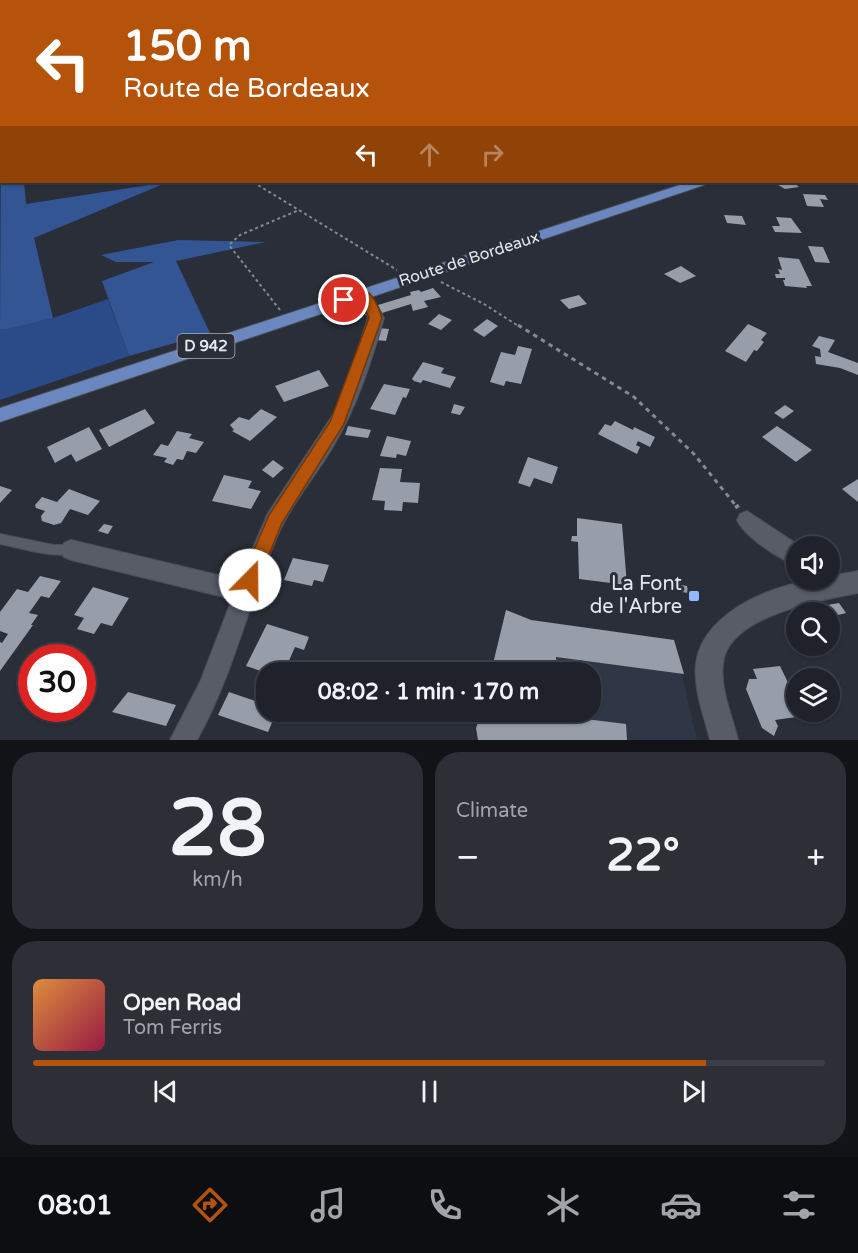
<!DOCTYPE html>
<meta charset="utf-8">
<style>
:root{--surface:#1f222a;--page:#2c2f36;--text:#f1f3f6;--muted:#a1a4a8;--line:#3c3f47;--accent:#b45309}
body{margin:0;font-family:"Varela Round",sans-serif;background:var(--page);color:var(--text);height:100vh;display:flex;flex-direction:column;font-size:22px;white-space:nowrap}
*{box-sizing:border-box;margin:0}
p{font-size:20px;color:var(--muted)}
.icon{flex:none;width:33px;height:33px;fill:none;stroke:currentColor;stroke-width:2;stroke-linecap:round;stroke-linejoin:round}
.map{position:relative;height:740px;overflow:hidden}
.drawer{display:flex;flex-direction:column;gap:12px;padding:12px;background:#111317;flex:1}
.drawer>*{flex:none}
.top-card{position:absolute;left:0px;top:0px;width:858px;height:183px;box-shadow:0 2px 4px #0004,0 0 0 2px var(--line);background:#b45309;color:#fff;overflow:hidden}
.controls{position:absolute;left:786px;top:536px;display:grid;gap:12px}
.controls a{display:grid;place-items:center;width:54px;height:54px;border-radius:50%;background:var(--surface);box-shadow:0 2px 4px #0004,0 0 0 2px var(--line);font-size:30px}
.speed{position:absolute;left:18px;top:644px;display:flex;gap:12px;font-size:30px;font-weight:700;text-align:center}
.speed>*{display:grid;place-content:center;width:78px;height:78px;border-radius:50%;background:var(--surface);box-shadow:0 2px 4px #0004,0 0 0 2px var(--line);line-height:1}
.speed .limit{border:9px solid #d22;background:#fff;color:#111}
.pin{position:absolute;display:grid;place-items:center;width:51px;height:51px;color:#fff;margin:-26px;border:3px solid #fff;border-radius:50%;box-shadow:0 2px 6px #0007}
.me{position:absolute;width:66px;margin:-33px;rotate:22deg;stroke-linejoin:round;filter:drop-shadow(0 0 4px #0008)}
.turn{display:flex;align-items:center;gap:21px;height:126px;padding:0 24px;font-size:27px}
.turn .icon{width:78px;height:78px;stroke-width:2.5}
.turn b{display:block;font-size:42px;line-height:51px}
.lanes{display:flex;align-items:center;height:57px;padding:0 24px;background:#0003;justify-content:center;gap:30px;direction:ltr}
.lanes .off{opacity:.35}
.big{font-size:45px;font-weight:700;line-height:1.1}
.drawer .card{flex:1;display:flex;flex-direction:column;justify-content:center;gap:9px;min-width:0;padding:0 21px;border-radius:24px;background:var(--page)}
.drawer .dial{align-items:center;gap:0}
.dial b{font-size:78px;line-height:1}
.song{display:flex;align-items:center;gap:18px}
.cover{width:72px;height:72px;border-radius:9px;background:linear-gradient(135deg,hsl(30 70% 55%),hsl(340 70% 35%))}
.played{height:6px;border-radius:3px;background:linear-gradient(90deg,var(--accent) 85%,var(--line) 85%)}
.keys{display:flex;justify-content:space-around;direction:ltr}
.heat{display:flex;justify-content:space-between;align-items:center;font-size:33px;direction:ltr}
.drawer .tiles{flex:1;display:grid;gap:12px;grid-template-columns:1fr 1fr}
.card:last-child{grid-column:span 2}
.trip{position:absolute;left:256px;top:662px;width:345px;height:60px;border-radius:24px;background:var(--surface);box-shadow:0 2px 4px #0004,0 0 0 2px var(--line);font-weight:700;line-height:60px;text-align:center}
.dock{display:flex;height:96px;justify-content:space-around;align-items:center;background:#0c0e11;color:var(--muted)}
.dock .icon{width:42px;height:42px}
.dock .selected{color:var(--accent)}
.dock b{font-size:27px;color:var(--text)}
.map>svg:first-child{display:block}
.built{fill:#2f3746}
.green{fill:#2a4b88}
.forest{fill:#335594}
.building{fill:#979eaa}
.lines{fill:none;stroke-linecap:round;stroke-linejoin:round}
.lane-casing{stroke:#494d55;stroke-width:2}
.street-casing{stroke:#494d55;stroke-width:2}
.secondary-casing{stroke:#494d55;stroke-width:2}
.primary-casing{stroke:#494d55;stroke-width:2}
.path-far3{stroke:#858991;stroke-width:1.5;stroke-dasharray:2 2;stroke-linecap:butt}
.path-far2{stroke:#858991;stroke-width:2;stroke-dasharray:3 3;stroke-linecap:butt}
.path-far1{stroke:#858991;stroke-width:3;stroke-dasharray:4.5 4.5;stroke-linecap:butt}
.path{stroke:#858991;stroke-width:4.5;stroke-dasharray:6 6;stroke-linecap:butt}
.lane{fill:#575c67;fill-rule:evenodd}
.street{fill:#575c67;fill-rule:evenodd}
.secondary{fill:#575c67;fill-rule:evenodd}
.primary{fill:#6a88bf;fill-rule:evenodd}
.route{fill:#b45309;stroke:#753606;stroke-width:1.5}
.poi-dot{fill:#91b8fd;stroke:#292e38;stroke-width:2}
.labels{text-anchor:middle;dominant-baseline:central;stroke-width:6;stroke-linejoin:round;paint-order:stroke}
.shield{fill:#292e38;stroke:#acb0b7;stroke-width:1.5}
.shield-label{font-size:15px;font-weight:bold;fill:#e4e8ee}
.street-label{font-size:16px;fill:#e4e8ee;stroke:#292e38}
.near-poi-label{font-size:20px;fill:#e4e8ee;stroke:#292e38;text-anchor:end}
</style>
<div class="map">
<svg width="858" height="740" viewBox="0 0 858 740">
<rect width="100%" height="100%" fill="#292e38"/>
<polygon class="built" points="506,610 532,620 674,640 697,740 478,740 476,724 480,718 488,713 501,718 503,711 591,711 591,672 491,672"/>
<g class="green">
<polygon points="0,0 858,0 858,14 856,2 2,2 0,47"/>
<polygon points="108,299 129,356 0,400 0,329 53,318"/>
</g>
<g class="forest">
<polygon points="1,129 2,182 24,182 26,204 168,182 34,238 53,318 6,329 0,329"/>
<polygon points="178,240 266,242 176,261 210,333 129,356 102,281 154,262 116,262 101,255"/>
</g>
<g class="building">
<polygon points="773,182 793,182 799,187 785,189"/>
<polygon points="803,194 825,195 828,200 820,199 824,207 807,206"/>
<polygon points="724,215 742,216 746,225 727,223"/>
<polygon points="776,217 791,218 802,233 775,232 772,226 780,226"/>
<polygon points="808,246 823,247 830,263 815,262"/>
<polygon points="778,257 799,259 812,286 806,286 807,288 785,286 783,280 785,280 785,278 776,278 775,274 780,274 778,269 782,270"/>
<polygon points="681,266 696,276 680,283 664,274"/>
<polygon points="433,288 441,297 424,301 428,307 413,311 411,304 382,313 378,305 411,295 410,292 419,290 421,292"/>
<polygon points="579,295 587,304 569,309 560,300"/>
<polygon points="439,314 452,320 441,330 428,324"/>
<polygon points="487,319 498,326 484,337 473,330"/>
<polygon points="748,324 767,333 761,340 764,342 757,351 754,350 746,362 725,351"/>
<polygon points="378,328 389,329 386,341 375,340"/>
<polygon points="819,336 835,340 828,352 858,363 858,375 840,368 816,364 815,356 821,357 820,349 812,346"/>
<polygon points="518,346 532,349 521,384 506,381 504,386 490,382 501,352 515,355"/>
<polygon points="423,362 444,368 441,373 456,377 450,388 423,380 421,383 414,381 412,379"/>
<polygon points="319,370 329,386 284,402 275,386"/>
<polygon points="384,384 410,389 406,398 403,397 395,415 370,409"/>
<polygon points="454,404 465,407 460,415 451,413"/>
<polygon points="785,405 794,411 783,419 774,413"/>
<polygon points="145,409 155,423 109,447 99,430"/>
<polygon points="261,409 277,417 250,441 232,431 234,430 230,425 239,417 249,420"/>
<polygon points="615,421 633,430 634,427 638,429 655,437 650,447 638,441 636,445 640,447 637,454 598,434 605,424 611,426"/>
<polygon points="348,426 371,430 368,438 345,435"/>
<polygon points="777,426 812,450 796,462 762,437"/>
<polygon points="89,427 102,449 76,462 71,454 55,463 47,447"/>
<polygon points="177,431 192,434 189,438 204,442 196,453 187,451 183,460 177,459 173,465 164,462 167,458 153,455 161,444 168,446"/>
<polygon points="387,436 411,441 406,456 397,454 396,458 380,456"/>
<polygon points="528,457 558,467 552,484 534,478 530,487 518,483"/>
<polygon points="273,460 284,468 273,478 262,470"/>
<polygon points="380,468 402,469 400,482 420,483 418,503 403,502 402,511 384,510 385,501 372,500"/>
<polygon points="224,475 252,481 248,488 261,491 251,509 212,501"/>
<polygon points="858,479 858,502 842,489"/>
<polygon points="0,486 12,490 0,503"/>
<polygon points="69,489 100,501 88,515 70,509 61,523 54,525 42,521 41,516 45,511 36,508 35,505 42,497 57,502"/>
<polygon points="577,518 622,524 627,585 579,579 578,542 571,541 572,536 577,536"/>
<polygon points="104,524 113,526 108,534 98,531"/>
<polygon points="293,558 329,565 323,582 314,580 312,586 284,580"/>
<polygon points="40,576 61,581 49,598 41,596 29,613 38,615 31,625 33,625 0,671 0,642 2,643 8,634 0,631 0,612 17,589 28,592"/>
<polygon points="675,584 687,586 688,593 676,591"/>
<polygon points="93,587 129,598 112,626 101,623 94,634 77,629 84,618 74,615"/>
<polygon points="839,603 846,613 830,617 830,612 820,612 816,607"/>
<polygon points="506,610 531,620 674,640 684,674 556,657 557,672 491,672"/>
<polygon points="267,624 309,637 304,650 295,647 284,672 267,673 246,666"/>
<polygon points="796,628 796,645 816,645 820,653 810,654 808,651 796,652 785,629"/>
<polygon points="780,666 796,699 789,700 796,717 775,720 778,726 774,736 762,728 746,689 749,679 757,679 753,669"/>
<polygon points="128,692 176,705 166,726 112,712"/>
<polygon points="229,692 267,705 267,711 277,711 268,732 218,715"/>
<polygon points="503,711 545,711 545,714 626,724 627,740 478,740 476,728 480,718 488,713 501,718"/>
</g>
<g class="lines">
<defs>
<path id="lane" d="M0 534 54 545H71L75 547 76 550 75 553C54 559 21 548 0 544Z"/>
<g id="street">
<path d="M363 289 368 291 384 318C371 362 358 405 334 445 316 476 291 504 277 537 248 604 233 676 197 740H170L200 682 232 599 71 560 64 557 60 550 64 543 71 540 239 580 268 513 334 413 350 373 368 318 356 294Z"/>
<path d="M747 511 800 546H796V565C779 559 745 537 737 520L740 514Z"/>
</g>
<g id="secondary">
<polygon points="798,0 806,0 807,2 799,2"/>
<rect x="856" y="146" width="2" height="8"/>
<path d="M858 571V593C821 600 727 616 723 664 720 689 732 715 738 740H710C704 715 693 689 696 663 703 610 782 579 830 579V576Z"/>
</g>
<g id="primary">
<rect x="856" y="128" width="2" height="7"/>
<polygon points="689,182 706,182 704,185 0,422 0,408"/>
</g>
</defs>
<use href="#lane" class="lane-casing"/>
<use href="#street" class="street-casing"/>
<use href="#secondary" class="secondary-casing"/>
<use href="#primary" class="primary-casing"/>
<polyline class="path-far3" points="84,0 86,2"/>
<g class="path-far2">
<polyline points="253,182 397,270"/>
<polyline points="441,282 484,304 520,327"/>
<polyline points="280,310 229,245 240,235 299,210"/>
</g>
<polyline class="path-far1" points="518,325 634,397 694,454 737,507"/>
<polyline class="path" points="736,505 738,508"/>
<use href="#lane" class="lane"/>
<use href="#street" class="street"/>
<use href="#secondary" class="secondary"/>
<use href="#primary" class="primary"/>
</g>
<path class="route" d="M363 290C375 294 378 308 382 318L344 424 282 523 256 586 250 589 243 586 241 580 269 515 330 422 369 318 361 299 344 304 338 300 340 297Z"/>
<rect class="poi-dot" x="688" y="590" width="12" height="12" rx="3"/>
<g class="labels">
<rect class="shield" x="177.5" y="334" width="57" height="24" rx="4.5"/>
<g class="shield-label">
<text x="206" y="346">D 942</text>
</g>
<g class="street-label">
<text transform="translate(469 259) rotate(-18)">Route de Bordeaux</text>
</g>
<g class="near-poi-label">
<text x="682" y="584">La Font<tspan x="682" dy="23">de l'Arbre</tspan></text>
</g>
</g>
</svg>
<div class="controls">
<a><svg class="icon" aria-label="sound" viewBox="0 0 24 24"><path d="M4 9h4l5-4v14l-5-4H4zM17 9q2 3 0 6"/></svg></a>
<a><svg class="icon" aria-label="search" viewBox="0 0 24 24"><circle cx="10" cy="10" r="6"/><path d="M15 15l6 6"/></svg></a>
<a><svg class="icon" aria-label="layers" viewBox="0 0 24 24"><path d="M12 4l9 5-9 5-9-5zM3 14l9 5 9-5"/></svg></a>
</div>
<div class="speed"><div class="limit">30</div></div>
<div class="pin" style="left:344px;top:300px;background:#d93025"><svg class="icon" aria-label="arrive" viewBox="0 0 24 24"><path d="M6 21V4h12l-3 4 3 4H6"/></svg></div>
<svg class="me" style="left:250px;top:580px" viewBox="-20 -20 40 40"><circle r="19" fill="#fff"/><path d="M0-13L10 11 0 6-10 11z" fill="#b45309"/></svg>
<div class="trip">08:02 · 1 min · 170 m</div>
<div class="top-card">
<div class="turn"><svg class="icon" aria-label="left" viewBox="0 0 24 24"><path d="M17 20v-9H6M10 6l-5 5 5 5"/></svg><div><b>150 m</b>Route de Bordeaux</div></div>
<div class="lanes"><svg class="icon" aria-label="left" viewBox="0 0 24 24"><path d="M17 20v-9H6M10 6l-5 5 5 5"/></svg><svg class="icon off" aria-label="ahead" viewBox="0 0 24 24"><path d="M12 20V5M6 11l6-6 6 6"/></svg><svg class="icon off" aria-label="right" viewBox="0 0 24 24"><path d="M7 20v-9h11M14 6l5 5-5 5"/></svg></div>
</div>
</div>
<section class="drawer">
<div class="tiles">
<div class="card dial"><b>28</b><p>km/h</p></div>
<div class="card"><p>Climate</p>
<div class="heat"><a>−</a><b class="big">22°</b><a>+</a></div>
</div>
<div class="card">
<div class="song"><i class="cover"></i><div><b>Open Road</b><p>Tom Ferris</p></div></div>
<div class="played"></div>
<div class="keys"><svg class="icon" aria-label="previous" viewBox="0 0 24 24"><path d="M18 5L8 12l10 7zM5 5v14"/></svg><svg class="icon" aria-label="pause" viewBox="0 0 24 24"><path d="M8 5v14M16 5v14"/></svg><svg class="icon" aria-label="next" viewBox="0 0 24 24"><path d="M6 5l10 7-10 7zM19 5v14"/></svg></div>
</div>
</div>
</section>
<nav class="dock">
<b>08:01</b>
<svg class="icon selected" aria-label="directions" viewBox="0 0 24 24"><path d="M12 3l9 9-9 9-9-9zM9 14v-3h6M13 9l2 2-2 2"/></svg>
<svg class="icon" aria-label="music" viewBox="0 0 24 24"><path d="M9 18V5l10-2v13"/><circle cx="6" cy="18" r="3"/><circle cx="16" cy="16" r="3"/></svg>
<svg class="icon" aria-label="phone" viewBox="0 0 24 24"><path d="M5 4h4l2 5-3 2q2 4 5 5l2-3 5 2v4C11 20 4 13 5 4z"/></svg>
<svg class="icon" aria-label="climate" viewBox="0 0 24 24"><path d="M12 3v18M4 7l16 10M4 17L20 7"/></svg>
<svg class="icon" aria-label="car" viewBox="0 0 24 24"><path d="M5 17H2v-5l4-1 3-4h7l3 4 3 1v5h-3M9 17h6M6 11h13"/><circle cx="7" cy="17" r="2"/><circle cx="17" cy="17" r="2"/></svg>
<svg class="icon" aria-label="filters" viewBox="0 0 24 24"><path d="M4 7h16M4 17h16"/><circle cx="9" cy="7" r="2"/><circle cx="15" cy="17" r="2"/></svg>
</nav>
